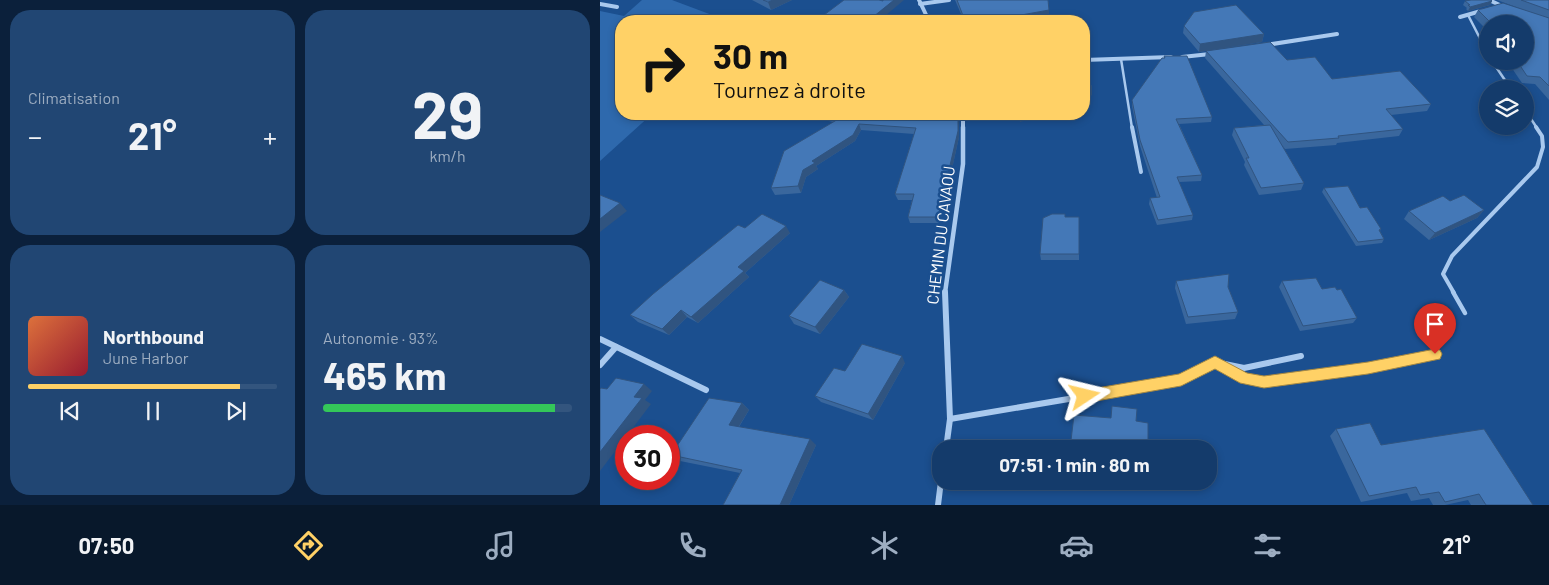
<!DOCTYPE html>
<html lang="fr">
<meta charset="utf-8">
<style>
:root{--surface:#143b6b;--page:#214673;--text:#f1f3f6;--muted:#9dadc1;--line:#33557e;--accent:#ffd166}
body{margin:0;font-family:Barlow,sans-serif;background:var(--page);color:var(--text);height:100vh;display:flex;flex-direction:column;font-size:19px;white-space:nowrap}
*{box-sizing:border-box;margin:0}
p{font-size:16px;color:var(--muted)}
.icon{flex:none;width:28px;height:28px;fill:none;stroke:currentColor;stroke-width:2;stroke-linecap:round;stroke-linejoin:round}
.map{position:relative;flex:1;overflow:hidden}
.drawer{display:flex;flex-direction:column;gap:10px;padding:10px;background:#0b203b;width:600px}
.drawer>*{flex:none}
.guide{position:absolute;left:15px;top:15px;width:475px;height:105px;border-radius:20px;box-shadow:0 2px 8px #0003,0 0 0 1px var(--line);background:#ffd166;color:#111;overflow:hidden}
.fabs{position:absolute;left:879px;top:15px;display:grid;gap:10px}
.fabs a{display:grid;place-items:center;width:55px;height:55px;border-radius:50%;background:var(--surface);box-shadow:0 2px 8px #0003,0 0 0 1px var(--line);font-size:25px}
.speed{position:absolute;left:15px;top:425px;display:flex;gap:10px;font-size:25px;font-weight:700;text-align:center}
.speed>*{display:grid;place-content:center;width:65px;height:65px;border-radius:50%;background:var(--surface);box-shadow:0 2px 8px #0003,0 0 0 1px var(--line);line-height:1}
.speed .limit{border:8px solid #d22;background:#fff;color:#111}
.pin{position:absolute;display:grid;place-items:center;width:42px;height:42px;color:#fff;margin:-51px -21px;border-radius:50% 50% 50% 0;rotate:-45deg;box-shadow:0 0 5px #0007}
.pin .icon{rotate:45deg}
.me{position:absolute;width:55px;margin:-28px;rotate:80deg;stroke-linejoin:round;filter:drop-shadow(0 0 4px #0008)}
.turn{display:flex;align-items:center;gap:18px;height:105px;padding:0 15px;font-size:22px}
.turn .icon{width:65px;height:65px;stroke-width:2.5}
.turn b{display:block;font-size:35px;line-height:42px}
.big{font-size:38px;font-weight:700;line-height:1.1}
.drawer .card{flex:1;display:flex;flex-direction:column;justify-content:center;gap:8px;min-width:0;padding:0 18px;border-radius:20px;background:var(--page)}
.drawer .dial{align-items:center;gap:0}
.dial b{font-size:65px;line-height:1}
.song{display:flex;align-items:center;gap:15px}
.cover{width:60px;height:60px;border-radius:8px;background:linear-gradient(135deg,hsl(20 70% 55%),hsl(350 70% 35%))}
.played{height:5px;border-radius:2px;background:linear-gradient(90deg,var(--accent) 85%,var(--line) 85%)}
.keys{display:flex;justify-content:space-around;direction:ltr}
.heat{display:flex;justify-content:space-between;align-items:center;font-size:28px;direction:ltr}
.charge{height:8px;border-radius:4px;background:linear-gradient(90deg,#34c759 93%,var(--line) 0)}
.drawer .tiles{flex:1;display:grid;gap:10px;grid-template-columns:repeat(2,1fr)}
.trip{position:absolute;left:332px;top:440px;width:285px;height:50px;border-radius:20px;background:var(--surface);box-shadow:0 2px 8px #0003,0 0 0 1px var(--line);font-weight:700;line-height:50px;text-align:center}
.tabs{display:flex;height:80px;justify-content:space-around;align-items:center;background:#08182b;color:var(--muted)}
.tabs .icon{width:35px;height:35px}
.tabs .on{color:var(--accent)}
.tabs b{font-size:22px;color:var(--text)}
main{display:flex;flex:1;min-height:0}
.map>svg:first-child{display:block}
.green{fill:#2e69ad}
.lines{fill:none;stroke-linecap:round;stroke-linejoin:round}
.lane-far2{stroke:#a9c9ee;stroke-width:2.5}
.lane-far1{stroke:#a9c9ee;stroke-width:4}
.lane{stroke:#a9c9ee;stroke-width:4.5}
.street-far2{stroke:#a9c9ee;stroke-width:4}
.street-far1{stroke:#a9c9ee;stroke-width:4.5}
.street{stroke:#a9c9ee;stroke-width:6}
.wall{fill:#3a679d}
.shaded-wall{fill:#305480}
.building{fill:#4478b7;stroke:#305480}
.route{fill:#ffd166;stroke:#a68842}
.labels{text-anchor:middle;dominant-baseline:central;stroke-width:5;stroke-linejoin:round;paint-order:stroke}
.street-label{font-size:16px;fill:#fff;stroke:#1b4f8f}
</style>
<main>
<section class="drawer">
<div class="tiles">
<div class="card"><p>Climatisation</p>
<div class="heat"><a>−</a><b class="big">21°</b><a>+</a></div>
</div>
<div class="card dial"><b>29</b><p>km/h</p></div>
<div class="card">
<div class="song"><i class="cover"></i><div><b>Northbound</b><p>June Harbor</p></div></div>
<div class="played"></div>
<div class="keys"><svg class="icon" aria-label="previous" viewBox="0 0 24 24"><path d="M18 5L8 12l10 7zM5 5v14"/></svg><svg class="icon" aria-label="pause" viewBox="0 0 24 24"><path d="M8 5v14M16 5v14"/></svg><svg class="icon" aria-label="next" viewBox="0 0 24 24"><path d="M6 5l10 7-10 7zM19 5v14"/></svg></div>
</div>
<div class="card"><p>Autonomie · 93%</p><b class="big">465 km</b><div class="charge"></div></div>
</div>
</section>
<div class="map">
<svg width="949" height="505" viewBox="0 0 949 505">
<rect width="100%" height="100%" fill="#1b4f8f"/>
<polygon class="green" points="42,0 72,0 128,21 21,21 21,114 52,114 0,161 0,11 24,16"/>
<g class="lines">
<g class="lane-far2">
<polyline points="868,15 888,54"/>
<polyline points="521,59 532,128"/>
<polyline points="892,61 911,89"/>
<polyline points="925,110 937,128"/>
</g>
<g class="lane-far1">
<polyline points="532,127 541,172"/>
<polyline points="854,293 843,274 852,256 937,167 943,147 942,136 936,127"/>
</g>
<g class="lane">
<polyline points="853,292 865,313"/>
<polyline points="621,366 645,378 664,382 768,368 835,355"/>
</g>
<g class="street-far2">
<polyline points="319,0 329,21"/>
<polyline points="889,0 904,7"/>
<polyline points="0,4 17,7"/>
<polyline points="320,4 349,0"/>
<polyline points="860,17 881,11"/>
<polyline points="666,45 737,34"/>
<polyline points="582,57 610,54"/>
<polyline points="484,60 571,57"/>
<polyline points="363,114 363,128"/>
</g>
<polyline class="street-far1" points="345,293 363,164 363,127"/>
<g class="street">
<polyline points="345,292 350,419 346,449"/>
<polyline points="0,339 106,390"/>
<polyline points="0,365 16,347"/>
<polyline points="350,419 581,380 615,362 644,368 701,356"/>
<polyline points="338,505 341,481"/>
</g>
</g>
<g class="wall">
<polygon points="152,0 192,0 171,10"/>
<polygon points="355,0 448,0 449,16 424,21 364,21"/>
<polygon points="897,0 949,0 949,100 935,84 922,83 907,61 925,61 925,24 888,24 888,31 874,17 878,10 927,11"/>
<polygon points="865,1 892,1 890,5 868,11 866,9 867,8 863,5"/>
<polygon points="584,26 664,34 662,42 599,52 583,33"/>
<polygon points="606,51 732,79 831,104 827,111 791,115 803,129 799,136 737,143 736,145 685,149 682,145 704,183 701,190 659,195 644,165 645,162 632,135 634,128 664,125 605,58"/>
<polygon points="564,56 612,117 611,122 579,124 602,175 601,181 579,182 593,215 592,220 557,225 549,204 550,198 557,198 540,146 532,106 532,100 564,58"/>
<polygon points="219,114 355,114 355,119 358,120 359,126 359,137 340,223 310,223 308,217 312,200 298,200 295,194 314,134 261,130 255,141 216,166 218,169 206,177 201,193 175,195 171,188 233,122 221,119"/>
<polygon points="724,188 760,208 781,229 780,231 784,239 782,243 756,246 722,192"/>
<polygon points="850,201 884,210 877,218 829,240 804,219 809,211"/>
<polygon points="479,217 479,260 441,260 440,254"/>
<polygon points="145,228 190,233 145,273 149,277 98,323 87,317 69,335 38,322 30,315"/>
<polygon points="576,281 628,287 638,312 635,319 586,324 575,288"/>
<polygon points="682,281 722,289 757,318 753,323 700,331 679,287"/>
<polygon points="244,290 249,297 220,334 194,324 189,316"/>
<polygon points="305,363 273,420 221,402 215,396 245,371"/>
<polygon points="142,403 149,410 139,427 216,445 189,505 123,505 140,473 80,461 71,455"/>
<polygon points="736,429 781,445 933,505 871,505 868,500 845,505 833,505 829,498 811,501 807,493 761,502 730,436"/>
</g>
<g class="shaded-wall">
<polygon points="173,0 192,0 171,10 168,2"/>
<polygon points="294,0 304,0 279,21 268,21"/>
<polygon points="892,1 890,5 868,11 870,7"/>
<polygon points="449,10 449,16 424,21 388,21"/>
<polygon points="664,34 662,42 599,52 600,44"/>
<polygon points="492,86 492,95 484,102 484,94"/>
<polygon points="419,114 448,114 420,122"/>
<polygon points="358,120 359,126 359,137 340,223 338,217"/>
<polygon points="259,124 261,130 255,141 216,166 218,169 206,177 201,193 198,186 203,170 212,161"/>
<polygon points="20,203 27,211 0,232 0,219"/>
<polygon points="884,210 877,218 829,240 835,233"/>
<polygon points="186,226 190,233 145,273 149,277 98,323 91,317 138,267"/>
<polygon points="244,290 249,297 220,334 215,327"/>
<polygon points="81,310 87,317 69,335 62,329"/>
<polygon points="302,356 305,363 273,420 268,414"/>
<polygon points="44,384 52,391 45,400 51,404 0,471 0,452 34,397"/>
<polygon points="142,403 149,410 136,431 129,425"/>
<polygon points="210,439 216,445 189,505 180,505"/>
</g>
<g class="building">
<polygon points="163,0 173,0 168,2"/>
<polygon points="244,0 279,0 283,1 283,0 294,0 268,21 216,21"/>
<polygon points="357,0 448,0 449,10 388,21 365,21"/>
<polygon points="871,0 891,0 892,1 870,7 868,5 870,5 865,1"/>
<polygon points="921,0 949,0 949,10"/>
<polygon points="903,3 949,18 949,86 940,77 927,76 917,61 925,61 925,24 892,24 878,10"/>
<polygon points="636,5 664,34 600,44 584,26 594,12"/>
<polygon points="670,42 687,60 715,57 732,79 800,71 831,104 786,109 803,129 738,136 739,138 688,142 606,51"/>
<polygon points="564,56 587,56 612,117 576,119 602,175 577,177 593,215 558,220 550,198 560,197 540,140 532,100 562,58 565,58"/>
<polygon points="484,83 492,86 484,94"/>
<polygon points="223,114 354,114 354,119 358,120 358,131 338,217 308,217 314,194 295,194 316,128 259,124 253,135 212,161 215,163 203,170 198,186 171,188 184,151 240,118"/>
<polygon points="670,125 704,183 661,188 646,158 649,158 634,128"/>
<polygon points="748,186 760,208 767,207 781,229 779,230 784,239 758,242 724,188"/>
<polygon points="0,195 20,203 0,219"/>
<polygon points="864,195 884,210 835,233 809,211 843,196 850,201"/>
<polygon points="162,214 186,226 138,267 144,271 91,317 81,310 62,329 30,315 53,294 138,225 145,228"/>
<polygon points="452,214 465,214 465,217 479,217 479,254 440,254 443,218"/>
<polygon points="629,274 628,287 638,312 588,317 576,281"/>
<polygon points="716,278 722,289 735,287 737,290 741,289 757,318 703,326 682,281"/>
<polygon points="220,280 244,290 215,327 189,316"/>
<polygon points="262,344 302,356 268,414 215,396 234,368 245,371"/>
<polygon points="16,378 44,384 34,397 42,398 0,452 0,389 1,388 7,389"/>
<polygon points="109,398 142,403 129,425 210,439 180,505 123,505 142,470 71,455"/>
<polygon points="512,406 537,409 536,421 548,423 548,449 470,449 474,415 511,418"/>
<polygon points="770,423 781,445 884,429 933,505 886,505 879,494 845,502 839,492 820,495 816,487 769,496 736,429"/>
</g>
<polygon class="route" points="835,349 840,350 842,354 840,359 835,360 768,374 664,388 640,383 615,369 581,386 485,403 480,401 478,396 480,392 485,390 579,374 615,356 647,373 664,376 768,362"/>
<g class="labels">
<g class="street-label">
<text transform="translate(340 235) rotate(-83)">CHEMIN DU CAVAOU</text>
</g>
</g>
</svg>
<div class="fabs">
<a><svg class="icon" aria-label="sound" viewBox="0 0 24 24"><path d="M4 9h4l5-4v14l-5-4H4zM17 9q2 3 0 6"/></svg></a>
<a><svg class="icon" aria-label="layers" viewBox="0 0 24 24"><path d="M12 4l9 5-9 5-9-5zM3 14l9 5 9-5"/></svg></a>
</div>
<div class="speed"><div class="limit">30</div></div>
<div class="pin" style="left:835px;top:354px;background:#d93025"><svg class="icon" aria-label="arrive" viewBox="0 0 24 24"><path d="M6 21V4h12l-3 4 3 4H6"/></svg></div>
<svg class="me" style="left:485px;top:396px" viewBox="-20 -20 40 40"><path d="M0-17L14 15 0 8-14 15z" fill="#ffd166" stroke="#fff" stroke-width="4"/></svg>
<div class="trip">07:51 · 1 min · 80 m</div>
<div class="guide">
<div class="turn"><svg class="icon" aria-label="right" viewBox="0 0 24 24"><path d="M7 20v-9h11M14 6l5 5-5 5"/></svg><div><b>30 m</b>Tournez à droite</div></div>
</div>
</div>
</main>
<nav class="tabs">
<b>07:50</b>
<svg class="icon on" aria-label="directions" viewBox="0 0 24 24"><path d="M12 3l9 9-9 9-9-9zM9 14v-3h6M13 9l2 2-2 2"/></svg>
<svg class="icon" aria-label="music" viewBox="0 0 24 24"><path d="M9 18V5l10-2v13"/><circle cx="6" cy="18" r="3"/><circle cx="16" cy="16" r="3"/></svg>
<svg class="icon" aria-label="phone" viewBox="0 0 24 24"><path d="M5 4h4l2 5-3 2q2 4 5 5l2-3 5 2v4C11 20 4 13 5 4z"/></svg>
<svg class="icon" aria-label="climate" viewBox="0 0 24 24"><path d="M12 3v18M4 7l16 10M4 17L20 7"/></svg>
<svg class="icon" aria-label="car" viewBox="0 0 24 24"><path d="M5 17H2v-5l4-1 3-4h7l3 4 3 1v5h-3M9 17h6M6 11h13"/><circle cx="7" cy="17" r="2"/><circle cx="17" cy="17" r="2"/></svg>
<svg class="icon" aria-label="filters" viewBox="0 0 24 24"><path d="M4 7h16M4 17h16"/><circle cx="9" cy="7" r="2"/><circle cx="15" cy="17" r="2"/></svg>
<b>21°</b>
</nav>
